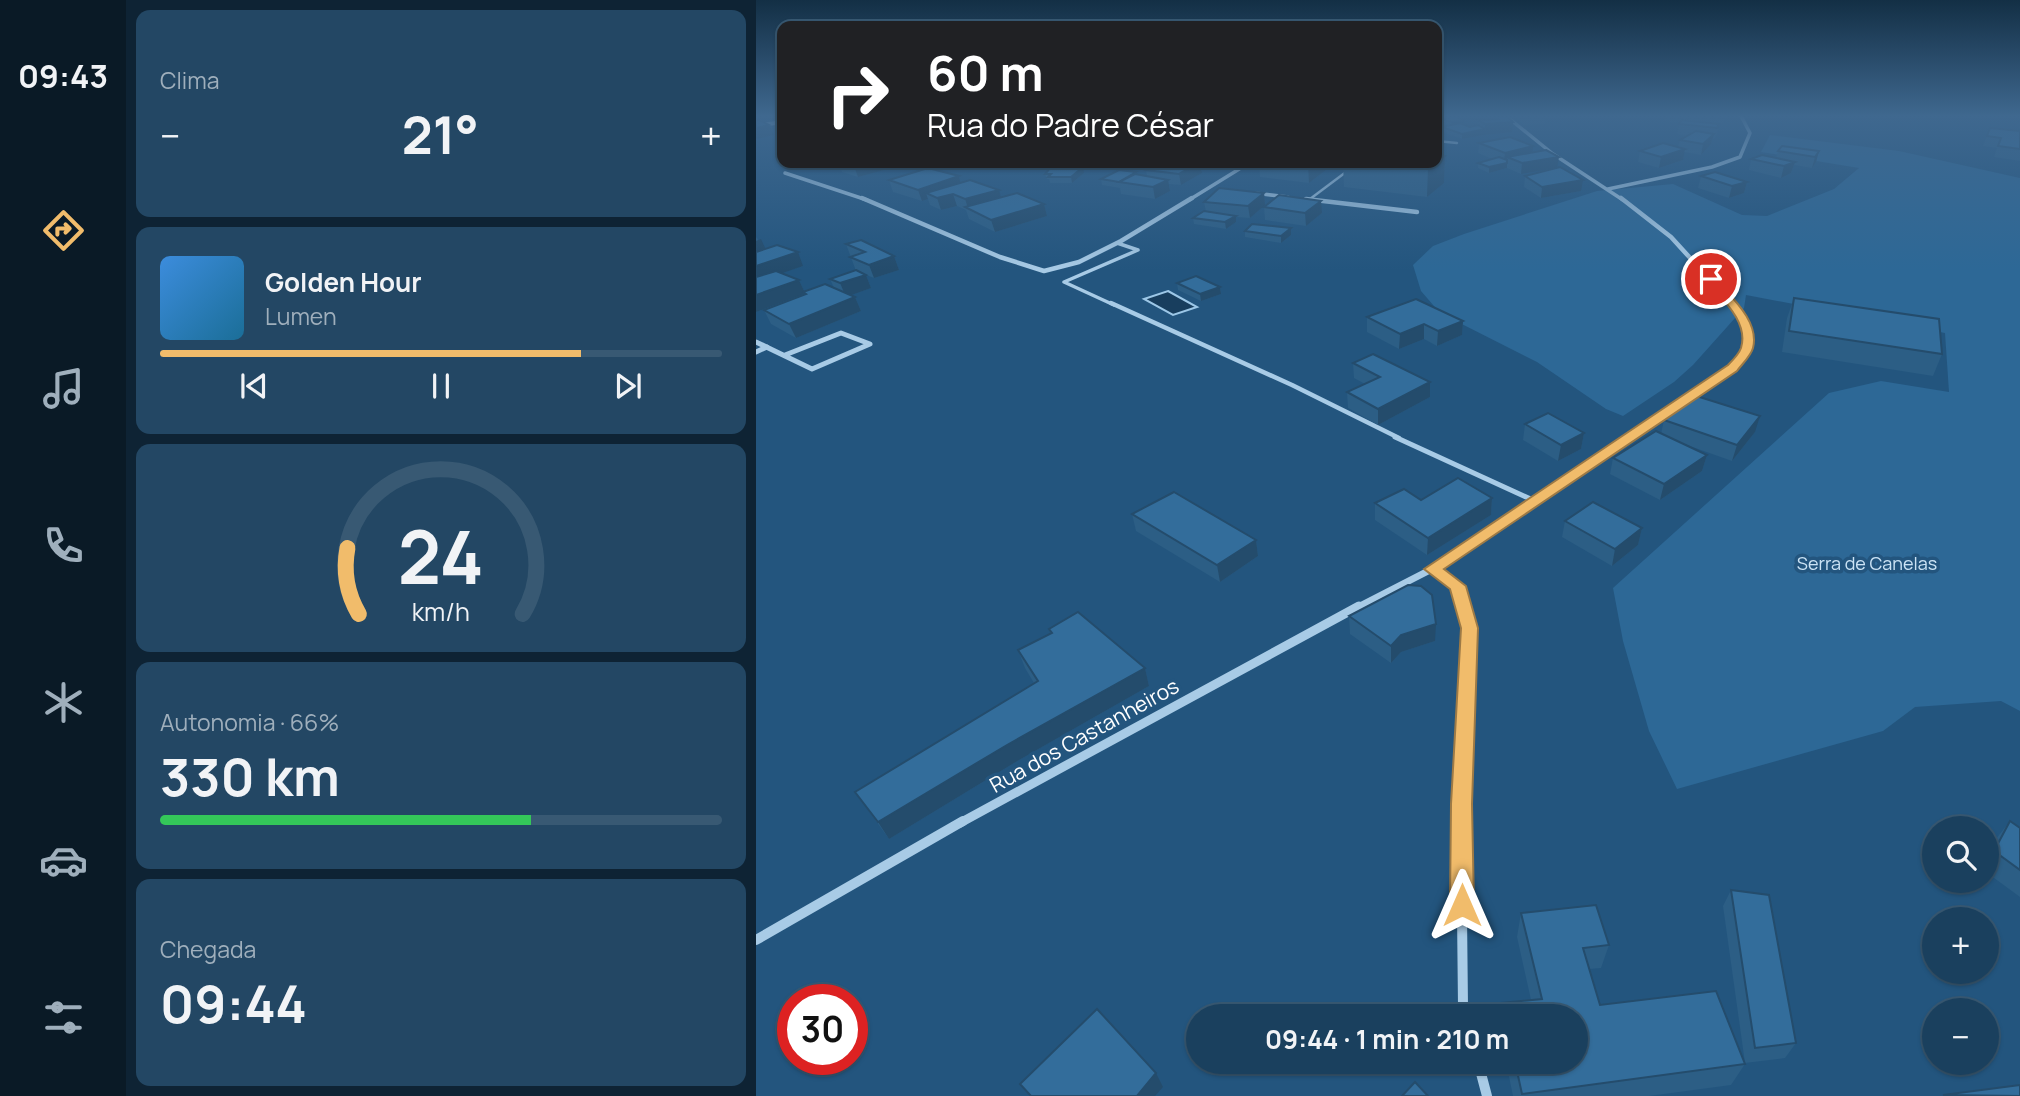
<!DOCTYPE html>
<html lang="pt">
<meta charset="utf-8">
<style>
:root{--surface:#1a405e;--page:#234764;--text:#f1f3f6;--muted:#9fafbc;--line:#385973;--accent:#f1bc6b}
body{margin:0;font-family:Manrope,sans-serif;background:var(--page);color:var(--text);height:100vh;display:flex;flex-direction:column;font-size:26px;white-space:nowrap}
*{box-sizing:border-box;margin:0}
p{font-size:23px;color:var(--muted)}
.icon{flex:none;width:38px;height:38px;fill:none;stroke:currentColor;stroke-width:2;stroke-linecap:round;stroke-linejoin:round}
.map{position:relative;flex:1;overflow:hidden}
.panel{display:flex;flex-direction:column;gap:10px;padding:10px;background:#0e2334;width:630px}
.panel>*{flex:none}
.guide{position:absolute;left:21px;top:21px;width:665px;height:147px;border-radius:14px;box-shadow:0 2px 5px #0004,0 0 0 2px var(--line);background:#202124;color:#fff;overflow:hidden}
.fabs{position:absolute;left:1166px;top:816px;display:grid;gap:14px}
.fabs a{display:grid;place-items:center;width:77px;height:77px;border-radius:50%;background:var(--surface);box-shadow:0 2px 5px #0004,0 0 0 2px var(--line);font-size:35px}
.speed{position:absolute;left:21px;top:984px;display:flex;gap:14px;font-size:35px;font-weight:700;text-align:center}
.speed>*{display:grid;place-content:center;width:91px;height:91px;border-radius:50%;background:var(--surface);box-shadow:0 2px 5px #0004,0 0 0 2px var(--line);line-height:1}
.speed .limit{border:10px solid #d22;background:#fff;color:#111}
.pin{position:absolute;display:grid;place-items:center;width:60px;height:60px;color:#fff;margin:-30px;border:4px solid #fff;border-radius:50%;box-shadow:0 2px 7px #0007}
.me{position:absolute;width:77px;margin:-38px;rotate:0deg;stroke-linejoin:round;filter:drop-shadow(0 0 5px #0008)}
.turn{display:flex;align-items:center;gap:24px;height:147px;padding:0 35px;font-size:32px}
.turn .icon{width:91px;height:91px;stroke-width:2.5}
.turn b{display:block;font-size:49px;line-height:60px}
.big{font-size:52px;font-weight:700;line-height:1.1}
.panel .tile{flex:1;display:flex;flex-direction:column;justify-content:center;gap:10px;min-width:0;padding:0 24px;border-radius:14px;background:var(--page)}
.panel .dial{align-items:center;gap:0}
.dial svg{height:182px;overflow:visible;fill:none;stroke:var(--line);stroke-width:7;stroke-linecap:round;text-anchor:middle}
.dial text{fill:var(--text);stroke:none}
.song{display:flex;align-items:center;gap:21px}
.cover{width:84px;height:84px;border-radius:10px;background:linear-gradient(135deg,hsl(210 70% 55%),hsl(200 70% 35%))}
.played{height:7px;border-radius:4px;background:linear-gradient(90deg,var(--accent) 75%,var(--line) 75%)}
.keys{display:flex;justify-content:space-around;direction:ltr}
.heat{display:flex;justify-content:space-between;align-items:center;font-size:38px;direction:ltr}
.charge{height:10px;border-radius:5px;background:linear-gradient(90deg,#34c759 66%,var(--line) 0)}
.trip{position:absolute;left:430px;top:1004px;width:402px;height:70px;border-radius:35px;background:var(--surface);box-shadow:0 2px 5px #0004,0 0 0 2px var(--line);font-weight:700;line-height:70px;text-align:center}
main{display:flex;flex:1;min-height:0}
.tabs{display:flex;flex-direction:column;width:126px;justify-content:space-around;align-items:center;background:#0a1a26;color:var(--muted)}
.tabs .icon{width:49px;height:49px}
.tabs .active{color:var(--accent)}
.tabs b{font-size:32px;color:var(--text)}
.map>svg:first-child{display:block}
.green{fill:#2d6896}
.water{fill:#183e5e;stroke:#9cc7e7;stroke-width:2}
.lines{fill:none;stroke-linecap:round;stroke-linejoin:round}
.lane-far3{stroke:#a8cbe6;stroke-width:2.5}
.lane-far2{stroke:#a8cbe6;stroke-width:3.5}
.lane-far1{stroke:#a8cbe6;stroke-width:4.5}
.lane{stroke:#a8cbe6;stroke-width:5}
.street-far5{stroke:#a8cbe6;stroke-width:3.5}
.street-far4{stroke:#a8cbe6;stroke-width:4.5}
.street-far3{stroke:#a8cbe6;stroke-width:5}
.street-far2{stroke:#a8cbe6;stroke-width:7}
.street-far1{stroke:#a8cbe6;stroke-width:9}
.street{stroke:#a8cbe6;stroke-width:10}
.secondary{fill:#d2e5f5;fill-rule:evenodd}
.wall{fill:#2c5e85}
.shaded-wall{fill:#244c6c}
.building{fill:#336d9b;stroke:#244c6c;stroke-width:2}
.route{fill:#f1bc6b;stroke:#9d7a46;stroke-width:2}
.labels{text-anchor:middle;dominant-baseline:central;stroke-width:7;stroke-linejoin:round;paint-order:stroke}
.park-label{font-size:18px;fill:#cbe3f5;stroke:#23557e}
.near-street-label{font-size:21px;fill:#fff;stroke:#23557e}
</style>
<main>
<nav class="tabs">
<b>09:43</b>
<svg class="icon active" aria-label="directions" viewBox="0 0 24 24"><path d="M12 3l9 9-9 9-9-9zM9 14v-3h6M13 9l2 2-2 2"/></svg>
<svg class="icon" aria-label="music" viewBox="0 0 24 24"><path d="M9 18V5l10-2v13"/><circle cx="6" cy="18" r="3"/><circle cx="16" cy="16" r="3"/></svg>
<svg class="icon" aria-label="phone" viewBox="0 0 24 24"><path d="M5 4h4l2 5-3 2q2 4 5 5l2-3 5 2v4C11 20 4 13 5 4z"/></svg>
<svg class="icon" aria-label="climate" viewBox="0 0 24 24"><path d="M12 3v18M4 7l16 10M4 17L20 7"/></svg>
<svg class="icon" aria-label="car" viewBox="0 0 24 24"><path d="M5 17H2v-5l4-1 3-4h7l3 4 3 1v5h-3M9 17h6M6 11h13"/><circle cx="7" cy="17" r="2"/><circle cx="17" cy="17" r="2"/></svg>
<svg class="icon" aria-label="filters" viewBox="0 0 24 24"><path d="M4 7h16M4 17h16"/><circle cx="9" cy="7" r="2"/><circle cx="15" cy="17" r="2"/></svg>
</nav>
<section class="panel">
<div class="tile"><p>Clima</p>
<div class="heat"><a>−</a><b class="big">21°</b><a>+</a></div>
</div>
<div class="tile">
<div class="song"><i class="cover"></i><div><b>Golden Hour</b><p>Lumen</p></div></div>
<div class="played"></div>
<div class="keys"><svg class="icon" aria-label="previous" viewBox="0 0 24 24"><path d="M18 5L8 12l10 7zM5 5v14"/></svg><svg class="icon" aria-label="pause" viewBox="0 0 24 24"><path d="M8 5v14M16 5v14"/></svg><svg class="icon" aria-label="next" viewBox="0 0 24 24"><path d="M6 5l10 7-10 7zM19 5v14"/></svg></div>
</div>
<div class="tile dial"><svg viewBox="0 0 100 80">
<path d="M14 69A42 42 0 1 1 86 69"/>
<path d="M14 69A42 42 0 0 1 9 40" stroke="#f1bc6b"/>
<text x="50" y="56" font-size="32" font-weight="700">24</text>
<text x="50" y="72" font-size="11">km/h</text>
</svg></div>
<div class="tile"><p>Autonomia · 66%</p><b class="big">330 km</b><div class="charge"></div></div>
<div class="tile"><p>Chegada</p><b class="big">09:44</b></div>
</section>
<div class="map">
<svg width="1264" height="1096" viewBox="0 0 1264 1096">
<rect width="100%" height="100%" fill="#23557e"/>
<polygon class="green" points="1014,135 1143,151 1264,178 1264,711 1245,701 1159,707 1127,731 921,789 893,731 867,641 857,588 1073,393 1125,381 1193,392 1189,333 990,295 988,308 937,365 918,382 867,416 850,409 781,362 684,313 665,291 657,265 677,246 708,234 841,191 917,184 986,215 1011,216 1078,189 1103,168 1005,152"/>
<polygon class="water" points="412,291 441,307 417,315 388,299"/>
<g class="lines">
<g class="lane-far3">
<polyline points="681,141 701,143"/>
<polyline points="554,199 602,163"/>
</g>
<polyline class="lane-far2" points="358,305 308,282 382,250 361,243"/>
<polyline class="lane-far1" points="355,303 536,385 643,438"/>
<polyline class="lane" points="639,437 779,501"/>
<g class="street-far5">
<polyline points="750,116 797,154 867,200"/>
<polyline points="29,173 111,200"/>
<polyline points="852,189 956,167 984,157 994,133 985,116"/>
<polyline points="498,193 532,197"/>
<polyline points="550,199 556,200"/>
<polyline points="433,200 493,163"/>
</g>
<g class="street-far4">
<polyline points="106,198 244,257 288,271 323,262 365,241 436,198"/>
<polyline points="865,198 915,237 977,305"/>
<polyline points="550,199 661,212"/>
</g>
<g class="street-far3">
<polyline points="0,342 56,369 114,344 85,333 29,355"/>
<polyline points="0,352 11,347"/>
<path d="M872 438 977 368C998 346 994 326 975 303"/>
</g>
<g class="street-far2">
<polyline points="676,569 702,586 708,608"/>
<polyline points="600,608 676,569 874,437"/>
</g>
<g class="street-far1">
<polyline points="204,823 603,606"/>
<polyline points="705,823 714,628 708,606"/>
</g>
<g class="street">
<polyline points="705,821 707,1007 710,1017"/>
<polyline points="0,940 207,821"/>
<polyline points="722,1062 731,1096"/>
</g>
<polygon class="secondary" points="26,120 26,124 0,128 0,124"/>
</g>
<g class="wall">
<polygon points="681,116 706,116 701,117 708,120 708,124 714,127 722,125 722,120 732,119 732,116 751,116 756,132 728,135 706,139 686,132 686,127 691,126 686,124 686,120 681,121"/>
<polygon points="757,116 792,116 791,118 789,118 789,124 768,125"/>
<polygon points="905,116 969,116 967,123 949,122 963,124 961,134 958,139 957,138 955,144 945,155 928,152 927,160 903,168 882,162 884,151 922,147 924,140 931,136 921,134 924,122 913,122"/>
<polygon points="1234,128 1264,131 1264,161 1238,157 1241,148 1227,146"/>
<polygon points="723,143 777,152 801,167 825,191 785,198 768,187 769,176 797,168 765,174 751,168 733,173 722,168 722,163 736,159 722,153"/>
<polygon points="1022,151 1063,151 1060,162 1056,168 1038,165 1035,173 1025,178 993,170 995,159 1020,158"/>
<polygon points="689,156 688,183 671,197 588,187 587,163 681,163"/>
<polygon points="83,163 140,163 141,164 131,167 132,169 102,177 86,172"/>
<polygon points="374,163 459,163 451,168 445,167 446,173 425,185 413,184 414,191 399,199 365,194 364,188 346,185 345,179 381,174 391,176 390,170 375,169"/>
<polygon points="503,163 579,163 553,183 504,177"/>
<polygon points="328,173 316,183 294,183 293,179 291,179 289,174"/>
<polygon points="203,176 205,183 245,198 288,204 291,216 239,232 213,219 210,210 201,206 185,210 174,205 172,199 166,201 137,192 133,180"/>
<polygon points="945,176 991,182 988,193 973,198 942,188"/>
<polygon points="508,193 509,205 494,218 480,217 480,222 470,229 438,224 437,218 450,212 448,202"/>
<polygon points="508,207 566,213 550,226 509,220"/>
<polygon points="535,228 535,235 525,243 489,237 489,231"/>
<polygon points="0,237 10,249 47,266 25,273 43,280 48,291 78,288 74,279 100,271 90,244 138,256 143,270 118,278 110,275 115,288 95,295 99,297 105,311 40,338 15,324 8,310 48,294 0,312"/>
<polygon points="421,283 464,287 465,294 445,301 422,290"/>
<polygon points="1038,298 1186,354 1177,376 1026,352 1031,318"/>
<polygon points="611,317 707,321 706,335 681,346 668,339 643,349 611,332"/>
<polygon points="597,363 674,397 622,425 592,408 591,392 609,384 598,378"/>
<polygon points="908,420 999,432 976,461 928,444 951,455 946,471 904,500 854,474 857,458 905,434"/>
<polygon points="769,424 828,433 825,449 802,461 767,440"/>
<polygon points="736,498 735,515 671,555 619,520 619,503 665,500"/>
<polygon points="376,514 500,540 502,556 464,582 380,531"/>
<polygon points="809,521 886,528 882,545 856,566 806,537"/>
<polygon points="593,616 679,641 645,652 635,663 594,634"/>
<polygon points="293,629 389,668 393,686 258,763 133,839 99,792 278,683 269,668 262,650 295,634"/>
<polygon points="1254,821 1264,828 1264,897 1230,872 1230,857 1240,839"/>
<polygon points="975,890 1040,1043 1029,1058 989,1063 967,906"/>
<polygon points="765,913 853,945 845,968 833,969 844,1005 989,1064 975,1085 893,1096 757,1096 750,1062 821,1062 821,1017 744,1017 746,1003 775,1000 761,937"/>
</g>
<g class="shaded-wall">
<polygon points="682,116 706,116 689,120 686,119 686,120 682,121"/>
<polygon points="708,120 708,125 696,127 696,122"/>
<polygon points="757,122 756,132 728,135 706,139 706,134 729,129 729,124"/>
<polygon points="13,125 18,135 0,139 0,128"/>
<polygon points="958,134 955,144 945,155 947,144"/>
<polygon points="777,146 776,157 751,157 751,168 733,173 733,167 748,164 749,153"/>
<polygon points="929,149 927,160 903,168 905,157"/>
<polygon points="1063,151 1060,162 1056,168 1059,157"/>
<polygon points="689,156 688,183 671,197 672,169"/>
<polygon points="803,157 801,168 765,174 766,163"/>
<polygon points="1039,162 1035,173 1025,178 1028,166"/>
<polygon points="109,163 140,163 141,164 131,167 132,169 102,177 98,166"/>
<polygon points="396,163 407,163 393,170 392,165"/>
<polygon points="443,163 444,163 446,173 425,185 423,174"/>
<polygon points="451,163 459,163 451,168"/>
<polygon points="552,163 579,163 553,183"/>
<polygon points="327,167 328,173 316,183 315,177"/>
<polygon points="203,176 206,188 170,193 172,199 166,201 162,190"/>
<polygon points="412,180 414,191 399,199 397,187"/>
<polygon points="827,180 825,191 785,198 786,187"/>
<polygon points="991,182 988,193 973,198 976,186"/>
<polygon points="243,190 246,201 212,208 209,199"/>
<polygon points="508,193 509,205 494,218 492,206"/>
<polygon points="197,194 201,206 185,210 181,198"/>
<polygon points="565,201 566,213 550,226 549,213"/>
<polygon points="288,204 291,216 239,232 235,220"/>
<polygon points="480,216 480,222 470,229 469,222"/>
<polygon points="535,228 535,235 525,243 525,236"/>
<polygon points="5,239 11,252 0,255 0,241"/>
<polygon points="42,252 47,266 0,282 0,266"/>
<polygon points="138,256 143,270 118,278 113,265"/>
<polygon points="110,275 115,288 90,297 84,283"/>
<polygon points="43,280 49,293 47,292 48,294 0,312 0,295"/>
<polygon points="464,287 465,294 445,301 444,294"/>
<polygon points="99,297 105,311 40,338 33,324"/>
<polygon points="707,321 706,335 681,346 682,331"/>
<polygon points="668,324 668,339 643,349 644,334"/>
<polygon points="674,382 674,397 622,425 622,409"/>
<polygon points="1004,416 999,432 976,461 981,445"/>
<polygon points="828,433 825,449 802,461 805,445"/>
<polygon points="951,455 946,471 904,500 908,484"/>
<polygon points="736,498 735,515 671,555 672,538"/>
<polygon points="886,528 882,545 856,566 859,549"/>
<polygon points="500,540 502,556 464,582 461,565"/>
<polygon points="680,624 679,641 645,652 635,663 635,646 645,635"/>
<polygon points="389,668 393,686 258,763 133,839 122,822 251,745"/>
<polygon points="400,1073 407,1087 399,1096 381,1096"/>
</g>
<g class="building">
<polygon points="699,116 708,120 696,122 686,119"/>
<polygon points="739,116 751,116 757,122 729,124 722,120 742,119"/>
<polygon points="0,120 3,120 13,125 0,128"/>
<polygon points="926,120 963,124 961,128 923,124"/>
<polygon points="704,123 714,127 722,125 729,129 706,134 686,127"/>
<polygon points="1234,128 1264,131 1264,149 1242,146 1245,138 1231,136"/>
<polygon points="940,131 958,134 947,144 924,140"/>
<polygon points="754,137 777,146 749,153 723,143"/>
<polygon points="907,143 929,149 905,157 884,151"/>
<polygon points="1026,146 1063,151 1059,157 1022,151"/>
<polygon points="790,150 803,157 766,163 751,157"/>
<polygon points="681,155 689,156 681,163"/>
<polygon points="1006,155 1039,162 1028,166 995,159"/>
<polygon points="743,157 751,160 751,163 733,167 722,163"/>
<polygon points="89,163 109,163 98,166"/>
<polygon points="374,163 396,163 392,165"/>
<polygon points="402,163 443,163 423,174 390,170"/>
<polygon points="610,163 681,163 672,169"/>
<polygon points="295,167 327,167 315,177 292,177 295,174 289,174"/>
<polygon points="804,167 827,180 786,187 769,176"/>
<polygon points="172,168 203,176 162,190 133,180"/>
<polygon points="363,170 380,172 363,182 345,179"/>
<polygon points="959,172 991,182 976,186 945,176"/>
<polygon points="379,174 412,180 397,187 363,182"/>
<polygon points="214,180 243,190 209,199 197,194 181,198 170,193"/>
<polygon points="463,188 508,193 492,206 448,202"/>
<polygon points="261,193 288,204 235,220 209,207"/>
<polygon points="523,195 565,201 549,213 508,207"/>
<polygon points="448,211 480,216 469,222 437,218"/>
<polygon points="496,224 535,228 525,236 489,231"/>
<polygon points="105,240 138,256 113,265 94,257 109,252 90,244"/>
<polygon points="21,245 42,252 0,266 0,252"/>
<polygon points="100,270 110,275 84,283 74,279"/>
<polygon points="20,271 43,280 0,295 0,277"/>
<polygon points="440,276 464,287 444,294 421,283"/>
<polygon points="69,284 99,297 33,324 8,310 50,294 47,292"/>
<polygon points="1038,298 1183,319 1186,354 1033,331"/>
<polygon points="660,299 707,321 682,331 668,324 644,334 611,317"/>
<polygon points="617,354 674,382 622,409 591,392 624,377 597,363"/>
<polygon points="934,394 1004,416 981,445 908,420"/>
<polygon points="792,413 828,433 805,445 769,424"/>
<polygon points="900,431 951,455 908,484 857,458"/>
<polygon points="702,478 736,498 672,538 619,503 648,489 665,500"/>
<polygon points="418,492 500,540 461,565 376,514"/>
<polygon points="837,502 886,528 859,549 809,521"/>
<polygon points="652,585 665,586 676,595 680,624 645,635 635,646 593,616"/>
<polygon points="322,612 389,668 251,745 122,822 99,792 282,681 262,650 296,633 293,629"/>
<polygon points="1254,821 1264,828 1264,870 1238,851"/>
<polygon points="975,890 1013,895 1040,1043 999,1048"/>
<polygon points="840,905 853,945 827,948 844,1005 960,991 989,1064 766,1094 759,1062 821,1062 821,1017 749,1017 746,1003 786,999 765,913"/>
<polygon points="341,1009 400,1073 381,1096 275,1096 264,1084"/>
<polygon points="659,1082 672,1096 646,1096"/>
<polygon points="1264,1085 1264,1096 1187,1095"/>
</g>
<linearGradient id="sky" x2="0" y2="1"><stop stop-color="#132f45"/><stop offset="0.43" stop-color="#3f688f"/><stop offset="1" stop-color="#3f688f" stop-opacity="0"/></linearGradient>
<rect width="1264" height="270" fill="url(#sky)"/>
<path class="route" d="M951 277H958C974 296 1004 321 997 348 995 356 986 364 981 371L688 569 710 586 722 628 716 804 718 905 714 913 706 917 698 913 694 905 695 804 705 628 694 589 668 569 972 365C977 360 983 354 985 348 993 322 966 299 951 281Z"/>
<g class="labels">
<g class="park-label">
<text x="1111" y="563">Serra de Canelas</text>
</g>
<g class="near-street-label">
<text transform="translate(328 735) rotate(-29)">Rua dos Castanheiros</text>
</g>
</g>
</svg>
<div class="fabs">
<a><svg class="icon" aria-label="search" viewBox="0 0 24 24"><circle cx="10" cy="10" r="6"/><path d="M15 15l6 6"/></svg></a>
<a>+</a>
<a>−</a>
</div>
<div class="speed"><div class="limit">30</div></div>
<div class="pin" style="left:955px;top:279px;background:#d93025"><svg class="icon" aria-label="arrive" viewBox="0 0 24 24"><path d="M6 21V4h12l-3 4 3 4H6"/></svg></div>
<svg class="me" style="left:706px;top:905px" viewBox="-20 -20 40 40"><path d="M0-17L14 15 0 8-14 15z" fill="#f1bc6b" stroke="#fff" stroke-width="4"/></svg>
<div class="trip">09:44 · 1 min · 210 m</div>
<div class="guide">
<div class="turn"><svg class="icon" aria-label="right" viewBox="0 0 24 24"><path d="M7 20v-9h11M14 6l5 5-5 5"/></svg><div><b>60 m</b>Rua do Padre César</div></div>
</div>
</div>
</main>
